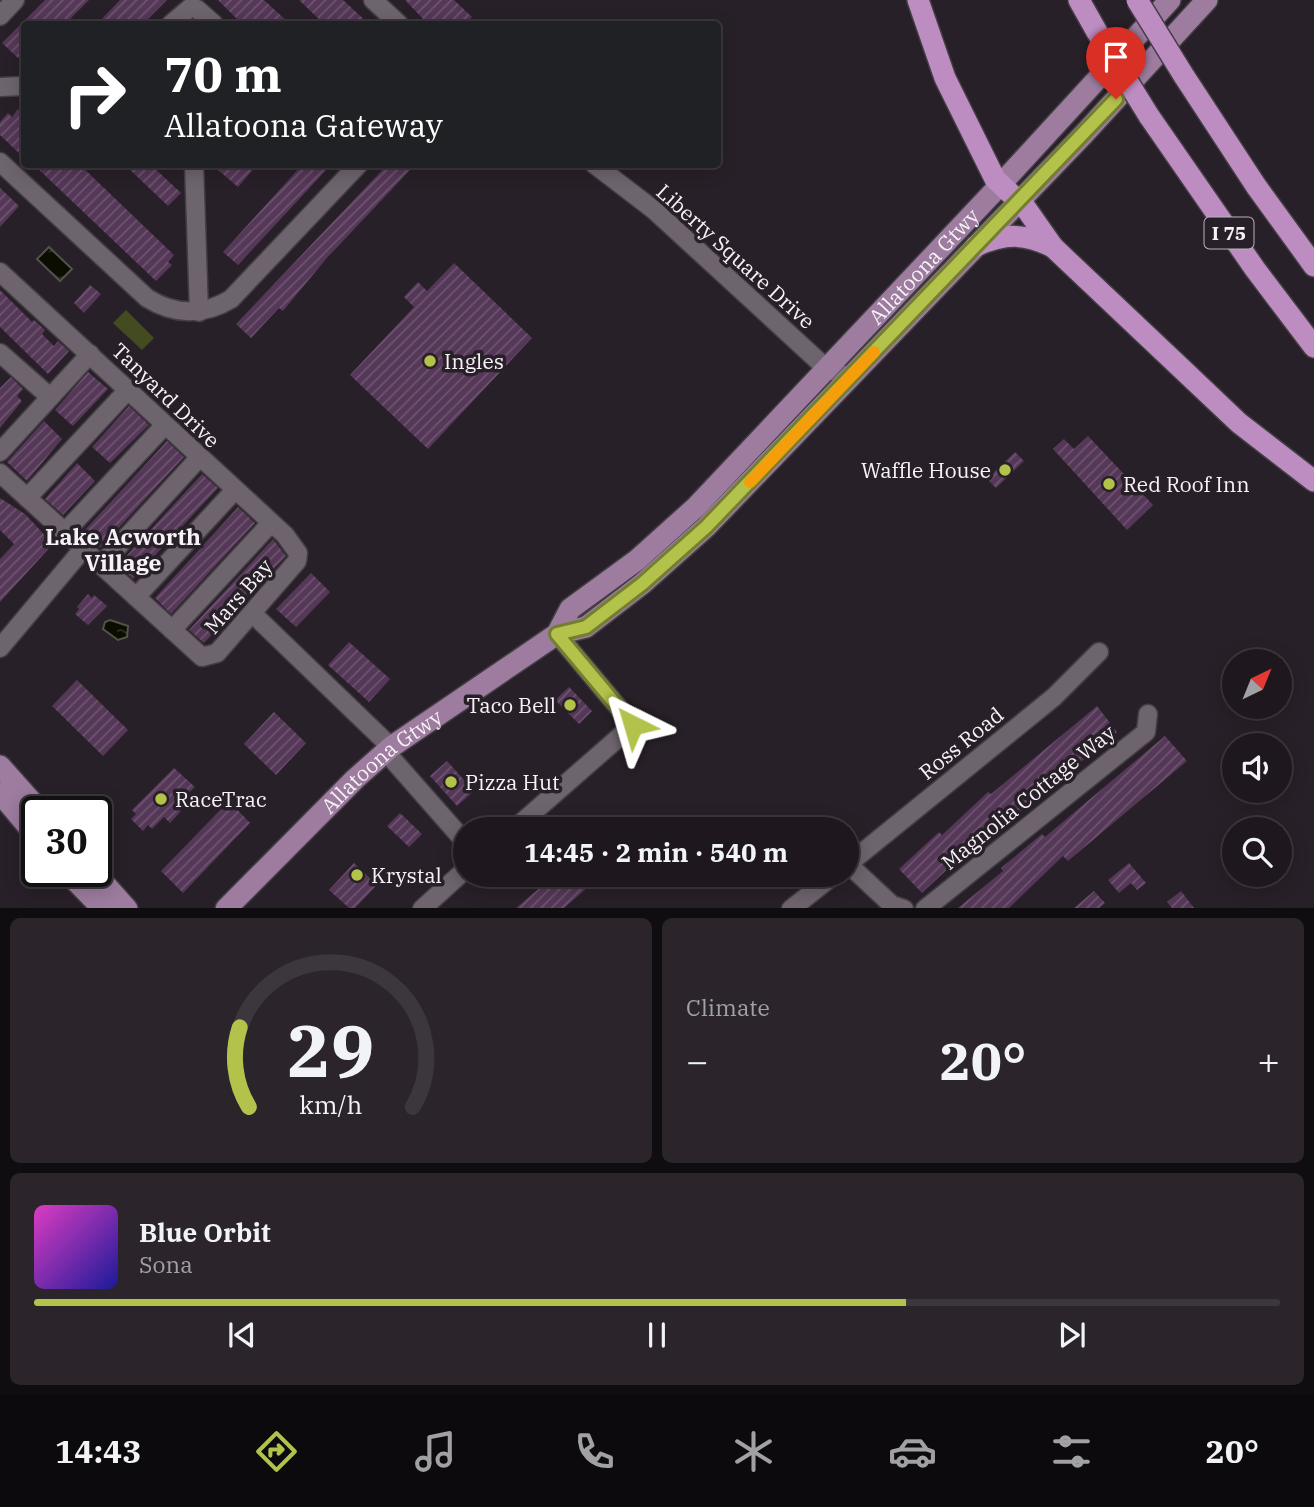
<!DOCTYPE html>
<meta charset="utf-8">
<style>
:root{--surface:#1e181e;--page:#2b252b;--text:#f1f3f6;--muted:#a1a0a4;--line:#3c373c;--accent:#b3c24b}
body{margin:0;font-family:"IBM Plex Serif",serif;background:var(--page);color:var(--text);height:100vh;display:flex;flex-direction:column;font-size:26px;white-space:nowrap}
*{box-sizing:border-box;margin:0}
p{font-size:23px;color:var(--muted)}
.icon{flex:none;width:38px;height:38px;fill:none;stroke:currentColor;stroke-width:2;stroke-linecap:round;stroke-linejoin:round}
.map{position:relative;height:908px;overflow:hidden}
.sheet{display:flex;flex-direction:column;gap:10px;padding:10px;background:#100d10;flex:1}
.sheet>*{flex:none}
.banner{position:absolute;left:21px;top:21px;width:700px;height:147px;border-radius:7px;box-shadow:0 4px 18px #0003,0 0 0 2px var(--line);background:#202124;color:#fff;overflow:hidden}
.needle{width:46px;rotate:43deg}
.fabs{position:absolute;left:1222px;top:649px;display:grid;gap:14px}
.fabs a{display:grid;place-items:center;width:70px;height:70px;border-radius:50%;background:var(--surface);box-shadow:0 4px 18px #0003,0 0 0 2px var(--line);font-size:35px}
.speed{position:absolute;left:21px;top:796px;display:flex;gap:14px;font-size:35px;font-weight:700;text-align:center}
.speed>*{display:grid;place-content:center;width:91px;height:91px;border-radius:50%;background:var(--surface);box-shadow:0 4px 18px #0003,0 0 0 2px var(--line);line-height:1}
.speed .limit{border:4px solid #111;border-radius:10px;background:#fff;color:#111}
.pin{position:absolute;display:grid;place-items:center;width:60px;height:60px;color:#fff;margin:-72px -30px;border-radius:50% 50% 50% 0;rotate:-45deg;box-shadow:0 0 7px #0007}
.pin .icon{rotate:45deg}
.me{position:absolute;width:77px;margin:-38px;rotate:320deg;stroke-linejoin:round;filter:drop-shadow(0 0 5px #0008)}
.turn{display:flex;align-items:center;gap:24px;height:147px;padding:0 28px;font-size:32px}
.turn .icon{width:91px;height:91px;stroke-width:2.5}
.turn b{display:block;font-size:49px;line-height:60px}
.big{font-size:52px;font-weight:800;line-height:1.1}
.sheet .card{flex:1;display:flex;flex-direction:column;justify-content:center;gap:10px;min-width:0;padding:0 24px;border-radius:10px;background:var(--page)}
.sheet .dial{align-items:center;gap:0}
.dial svg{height:182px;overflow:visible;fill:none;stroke:var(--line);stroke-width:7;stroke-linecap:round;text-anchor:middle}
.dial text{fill:var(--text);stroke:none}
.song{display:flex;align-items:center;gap:21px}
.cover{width:84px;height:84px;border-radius:10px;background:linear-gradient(135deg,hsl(310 70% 55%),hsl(240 70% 35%))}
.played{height:7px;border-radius:4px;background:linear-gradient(90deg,var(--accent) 70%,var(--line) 70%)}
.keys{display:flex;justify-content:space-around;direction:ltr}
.heat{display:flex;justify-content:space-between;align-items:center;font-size:38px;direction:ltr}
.sheet .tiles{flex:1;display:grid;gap:10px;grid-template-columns:1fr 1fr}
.card:last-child{grid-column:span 2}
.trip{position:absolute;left:453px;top:817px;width:406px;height:70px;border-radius:35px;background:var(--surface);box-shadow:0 4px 18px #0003,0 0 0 2px var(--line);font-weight:800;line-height:70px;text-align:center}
.tabs{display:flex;height:112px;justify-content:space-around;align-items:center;background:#0c0a0c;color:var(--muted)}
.tabs .icon{width:49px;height:49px}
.tabs .current{color:var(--accent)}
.tabs b{font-size:32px;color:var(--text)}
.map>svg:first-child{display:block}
.green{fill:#454b20}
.water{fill:url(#water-ripples);stroke:#52524a;stroke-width:2}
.building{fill:url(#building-hatch)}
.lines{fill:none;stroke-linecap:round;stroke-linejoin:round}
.minor-casing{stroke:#433d44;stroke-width:21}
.major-casing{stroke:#433d44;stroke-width:24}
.highway-casing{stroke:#433d44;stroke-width:24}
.minor{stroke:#6d646d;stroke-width:18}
.major{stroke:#9d7c9f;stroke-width:21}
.highway{stroke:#bd8cc1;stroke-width:21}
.highway-bridge-casing{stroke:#433d44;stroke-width:24;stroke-linecap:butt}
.highway-bridge{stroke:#bd8cc1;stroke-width:21}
.route-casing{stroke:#747e31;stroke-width:18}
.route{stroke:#b3c24b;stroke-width:12}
.slow{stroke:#f59e0b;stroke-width:12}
.poi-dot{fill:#b3c24b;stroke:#282028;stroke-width:2.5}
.labels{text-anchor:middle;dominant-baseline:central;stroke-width:7;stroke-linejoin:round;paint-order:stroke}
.shield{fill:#282028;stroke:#b9b3b9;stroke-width:2}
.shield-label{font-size:19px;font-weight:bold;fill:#f7f2f7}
.street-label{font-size:21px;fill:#f7f2f7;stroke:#282028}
.poi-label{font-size:21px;fill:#f7f2f7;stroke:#282028;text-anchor:start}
.neighbourhood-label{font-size:23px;font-weight:bold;fill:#f7f2f7;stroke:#282028}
</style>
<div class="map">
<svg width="1314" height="909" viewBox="0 0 1314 909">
<defs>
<pattern id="water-ripples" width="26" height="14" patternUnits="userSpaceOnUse" patternTransform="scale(1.75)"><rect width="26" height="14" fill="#0b0d00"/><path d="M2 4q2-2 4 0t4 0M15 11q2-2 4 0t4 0" fill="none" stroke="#2f3126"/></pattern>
<pattern id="building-hatch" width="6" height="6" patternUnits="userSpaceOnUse" patternTransform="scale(1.75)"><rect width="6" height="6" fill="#553757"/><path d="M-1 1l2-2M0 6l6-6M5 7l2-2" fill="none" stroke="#6e5470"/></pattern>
</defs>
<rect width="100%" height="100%" fill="#282028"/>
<polygon class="green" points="126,310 154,338 142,350 113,323"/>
<g class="water">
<polygon points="49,247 72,269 60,281 37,259"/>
<polygon points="110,620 128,626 127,637 118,640 103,629 105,622"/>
</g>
<g class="building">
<polygon points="45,0 89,0 65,24 24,24 24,51 18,58 2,43"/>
<polygon points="120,0 167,0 143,24 97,24"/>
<polygon points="218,0 264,0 290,24 242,24"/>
<polygon points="299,0 343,0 369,24 340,24 334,19 324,24"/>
<polygon points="405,0 454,0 472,17 465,24 428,24"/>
<polygon points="18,109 24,115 24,158 0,135 0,122 8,113 12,117"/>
<polygon points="33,164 79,164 174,255 168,262 172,265 156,281"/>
<polygon points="124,164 150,164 181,193 168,206"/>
<polygon points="211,164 258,164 238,187"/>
<polygon points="303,164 323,164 327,169 238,265 223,252"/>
<polygon points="388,164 406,164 411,169 326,259 283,311 279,308 251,338 236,324"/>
<polygon points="0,188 19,206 0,227"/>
<polygon points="454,263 532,338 428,449 350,375 414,307 404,297 418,282 427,291"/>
<polygon points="90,285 101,294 84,313 74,303"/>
<polygon points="0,290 32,322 34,320 45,330 42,334 54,346 58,341 69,351 48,374 0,327"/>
<polygon points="88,372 108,389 73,426 55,410"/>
<polygon points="11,377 23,389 17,396 22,401 0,428 0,388"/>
<polygon points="129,406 149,425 110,463 92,447"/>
<polygon points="44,421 62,439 27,481 7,462"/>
<polygon points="1088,436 1153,505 1127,530 1053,449 1064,439 1074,449"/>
<polygon points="167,441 184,457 100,548 83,532"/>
<polygon points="1015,452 1024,461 996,488 987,479"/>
<polygon points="77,463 95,481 63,515 45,499"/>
<polygon points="202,474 218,488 133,579 118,565"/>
<polygon points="0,498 25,514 53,544 0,602 0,559 14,544 0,530"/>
<polygon points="238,507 255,523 171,614 155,598"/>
<polygon points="273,539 286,556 204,643 189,630"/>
<polygon points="311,573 330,592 296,627 276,609"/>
<polygon points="88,594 92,598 94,595 107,606 88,625 75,614 79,609 77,607"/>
<polygon points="349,642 390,679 369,702 328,665"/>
<polygon points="77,680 128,730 103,756 52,706"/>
<polygon points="569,687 592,711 579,724 555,700"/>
<polygon points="1097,706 1117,732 1019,813 1017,811 971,853 968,850 922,893 899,869 939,832 942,835 988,792 991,794"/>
<polygon points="274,712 306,743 276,775 244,744"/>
<polygon points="1165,736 1187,761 1068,861 1063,856 1009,908 958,908 1003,871 1001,868 1042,834 1045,837"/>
<polygon points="447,761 474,791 457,806 430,776"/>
<polygon points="174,768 195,787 176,805 181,811 170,823 164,817 152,829 148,825 143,831 131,819 136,814 132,810"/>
<polygon points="229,801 250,823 183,893 161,871"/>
<polygon points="400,813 422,834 409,847 387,826"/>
<polygon points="354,863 377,885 355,908 349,908 329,890"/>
<polygon points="1129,863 1146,883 1137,890 1131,883 1119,893 1108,880"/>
<polygon points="555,875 602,875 564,908 516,908"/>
<polygon points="1094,891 1105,903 1099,908 1074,908"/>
<polygon points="1181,891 1194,908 1172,908 1167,902"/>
</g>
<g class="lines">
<defs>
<g id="minor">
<polyline points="373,0 399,24"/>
<polyline points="0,16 15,0"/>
<polyline points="171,24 191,7 197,9 214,24"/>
<polyline points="0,87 24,86"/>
<path d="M0 162 147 298C174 315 203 316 231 299L359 164"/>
<polyline points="194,164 199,312"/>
<polyline points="594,164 654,210 827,369 850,377"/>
<polyline points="0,272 285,535 298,553 297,561 217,653 202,657 0,473"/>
<polyline points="0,353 50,397"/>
<polyline points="0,452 90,354"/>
<polyline points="27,498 127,391"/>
<polyline points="65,532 164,426"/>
<polyline points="101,565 199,458"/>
<polyline points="136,597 234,491"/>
<polyline points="252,613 391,747"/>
<polyline points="172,630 271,523"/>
<polyline points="0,648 83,549"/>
<polyline points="386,752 466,843"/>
<polyline points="513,830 633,725 557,634"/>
<polyline points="848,864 892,905 904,909"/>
<polyline points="847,865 1054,697 1099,652"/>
<polyline points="422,909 466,869"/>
<polyline points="791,909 834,875"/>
<polyline points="925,909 1146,732 1148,714"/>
</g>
<g id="major">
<path id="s1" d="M557 634 570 609 637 560 696 507 1001 184 1170 0"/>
<polyline points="0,766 41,812"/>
<polyline points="0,793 37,837"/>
<polyline points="67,872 103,909"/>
<polyline points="94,872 127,909"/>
<path id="s2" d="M226 909 355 779 391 747 557 634 586 627 642 584 706 527 1084 134 1207 0"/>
</g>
<g id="highway">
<polyline points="918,0 945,78 995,179 1025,207 1053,247 1182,369 1239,423 1314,481"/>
<polyline points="1079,0 1097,32"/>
<polyline points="1184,76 1256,186 1314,266"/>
<polyline points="1149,116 1255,269 1314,347"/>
<path d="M976 246C1005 233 1025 233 1053 247"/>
</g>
</defs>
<use href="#minor" class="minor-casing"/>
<use href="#major" class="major-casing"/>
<use href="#highway" class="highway-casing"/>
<use href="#minor" class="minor"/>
<use href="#major" class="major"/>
<use href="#highway" class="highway"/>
<defs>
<g id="highway-bridge">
<polyline points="1137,0 1184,76"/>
<polyline points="1097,32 1149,116"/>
</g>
</defs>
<use href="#highway-bridge" class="highway-bridge-casing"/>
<use href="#highway-bridge" class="highway-bridge"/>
</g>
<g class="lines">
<defs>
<polyline id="route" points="633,725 557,634 586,627 642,584 706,527 1116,99"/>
</defs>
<use href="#route" class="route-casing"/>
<use href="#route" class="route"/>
<polyline class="slow" points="750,482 874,352"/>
</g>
<g class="poi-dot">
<circle cx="430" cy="361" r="7"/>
<circle cx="1005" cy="470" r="7"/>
<circle cx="1109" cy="484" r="7"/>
<circle cx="570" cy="705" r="7"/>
<circle cx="451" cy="782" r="7"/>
<circle cx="161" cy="799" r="7"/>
<circle cx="357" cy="875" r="7"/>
</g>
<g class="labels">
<rect class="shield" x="1204.5" y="217.5" width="49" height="31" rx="5"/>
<g class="shield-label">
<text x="1229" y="233">I 75</text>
</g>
<g class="street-label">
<text transform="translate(736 256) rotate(42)">Liberty Square Drive</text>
<text stroke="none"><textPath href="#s1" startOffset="522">Allatoona Gtwy</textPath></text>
<text transform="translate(166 395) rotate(44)">Tanyard Drive</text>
<text transform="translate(238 596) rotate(-49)">Mars Bay</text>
<text transform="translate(961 743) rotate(-39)">Ross Road</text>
<text stroke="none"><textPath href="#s2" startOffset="215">Allatoona Gtwy</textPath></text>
<text transform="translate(1028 797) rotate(-39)">Magnolia Cottage Way</text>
</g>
<g class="poi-label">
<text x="444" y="361">Ingles</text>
<text x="991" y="470" text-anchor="end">Waffle House</text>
<text x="1123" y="484">Red Roof Inn</text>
<text x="556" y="705" text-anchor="end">Taco Bell</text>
<text x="465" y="782">Pizza Hut</text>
<text x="175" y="799">RaceTrac</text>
<text x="371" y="875">Krystal</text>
</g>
<g class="neighbourhood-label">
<text x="123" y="536">Lake Acworth<tspan x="123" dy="26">Village</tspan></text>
</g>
</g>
</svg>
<div class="fabs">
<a><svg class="needle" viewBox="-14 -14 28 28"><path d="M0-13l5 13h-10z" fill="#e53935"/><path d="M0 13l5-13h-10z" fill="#a1a0a4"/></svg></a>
<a><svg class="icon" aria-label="sound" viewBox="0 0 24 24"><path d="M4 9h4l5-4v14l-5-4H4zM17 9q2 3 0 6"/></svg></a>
<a><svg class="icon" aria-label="search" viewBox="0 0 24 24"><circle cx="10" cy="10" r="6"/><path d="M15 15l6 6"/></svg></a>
</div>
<div class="speed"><div class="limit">30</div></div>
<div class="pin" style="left:1116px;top:99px;background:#d93025"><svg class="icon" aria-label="arrive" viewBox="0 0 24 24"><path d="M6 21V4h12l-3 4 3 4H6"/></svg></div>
<svg class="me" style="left:633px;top:725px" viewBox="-20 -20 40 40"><path d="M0-17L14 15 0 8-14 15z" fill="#b3c24b" stroke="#fff" stroke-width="4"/></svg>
<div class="trip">14:45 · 2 min · 540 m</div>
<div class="banner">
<div class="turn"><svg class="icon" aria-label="right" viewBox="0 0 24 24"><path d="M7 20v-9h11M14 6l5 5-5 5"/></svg><div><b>70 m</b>Allatoona Gateway</div></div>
</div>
</div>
<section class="sheet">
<div class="tiles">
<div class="card dial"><svg viewBox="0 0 100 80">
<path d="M14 69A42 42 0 1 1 86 69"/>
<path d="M14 69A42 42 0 0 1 10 34" stroke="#b3c24b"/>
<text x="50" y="56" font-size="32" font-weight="700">29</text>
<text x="50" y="72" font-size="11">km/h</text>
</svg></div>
<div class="card"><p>Climate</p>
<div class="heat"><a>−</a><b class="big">20°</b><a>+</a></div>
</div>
<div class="card">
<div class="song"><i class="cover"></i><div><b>Blue Orbit</b><p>Sona</p></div></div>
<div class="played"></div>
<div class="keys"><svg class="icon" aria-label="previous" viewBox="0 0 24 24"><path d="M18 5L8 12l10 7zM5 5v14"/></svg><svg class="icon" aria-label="pause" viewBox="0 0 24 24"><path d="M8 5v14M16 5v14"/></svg><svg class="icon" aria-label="next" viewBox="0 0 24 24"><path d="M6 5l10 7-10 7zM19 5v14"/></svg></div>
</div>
</div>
</section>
<nav class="tabs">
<b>14:43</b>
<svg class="icon current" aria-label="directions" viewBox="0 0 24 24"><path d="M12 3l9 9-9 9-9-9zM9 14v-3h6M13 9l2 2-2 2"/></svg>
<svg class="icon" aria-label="music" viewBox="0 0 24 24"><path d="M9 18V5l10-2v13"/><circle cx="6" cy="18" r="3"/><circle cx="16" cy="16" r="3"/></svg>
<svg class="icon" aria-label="phone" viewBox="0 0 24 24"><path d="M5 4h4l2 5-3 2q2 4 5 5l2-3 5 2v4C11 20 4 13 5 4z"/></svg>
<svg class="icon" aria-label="climate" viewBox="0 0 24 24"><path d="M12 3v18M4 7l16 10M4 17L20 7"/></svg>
<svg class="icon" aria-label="car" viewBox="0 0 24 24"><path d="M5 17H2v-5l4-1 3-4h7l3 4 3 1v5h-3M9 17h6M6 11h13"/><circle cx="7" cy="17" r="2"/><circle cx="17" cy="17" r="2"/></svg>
<svg class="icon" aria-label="filters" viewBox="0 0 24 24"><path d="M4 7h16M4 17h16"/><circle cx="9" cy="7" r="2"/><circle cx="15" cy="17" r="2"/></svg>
<b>20°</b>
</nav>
